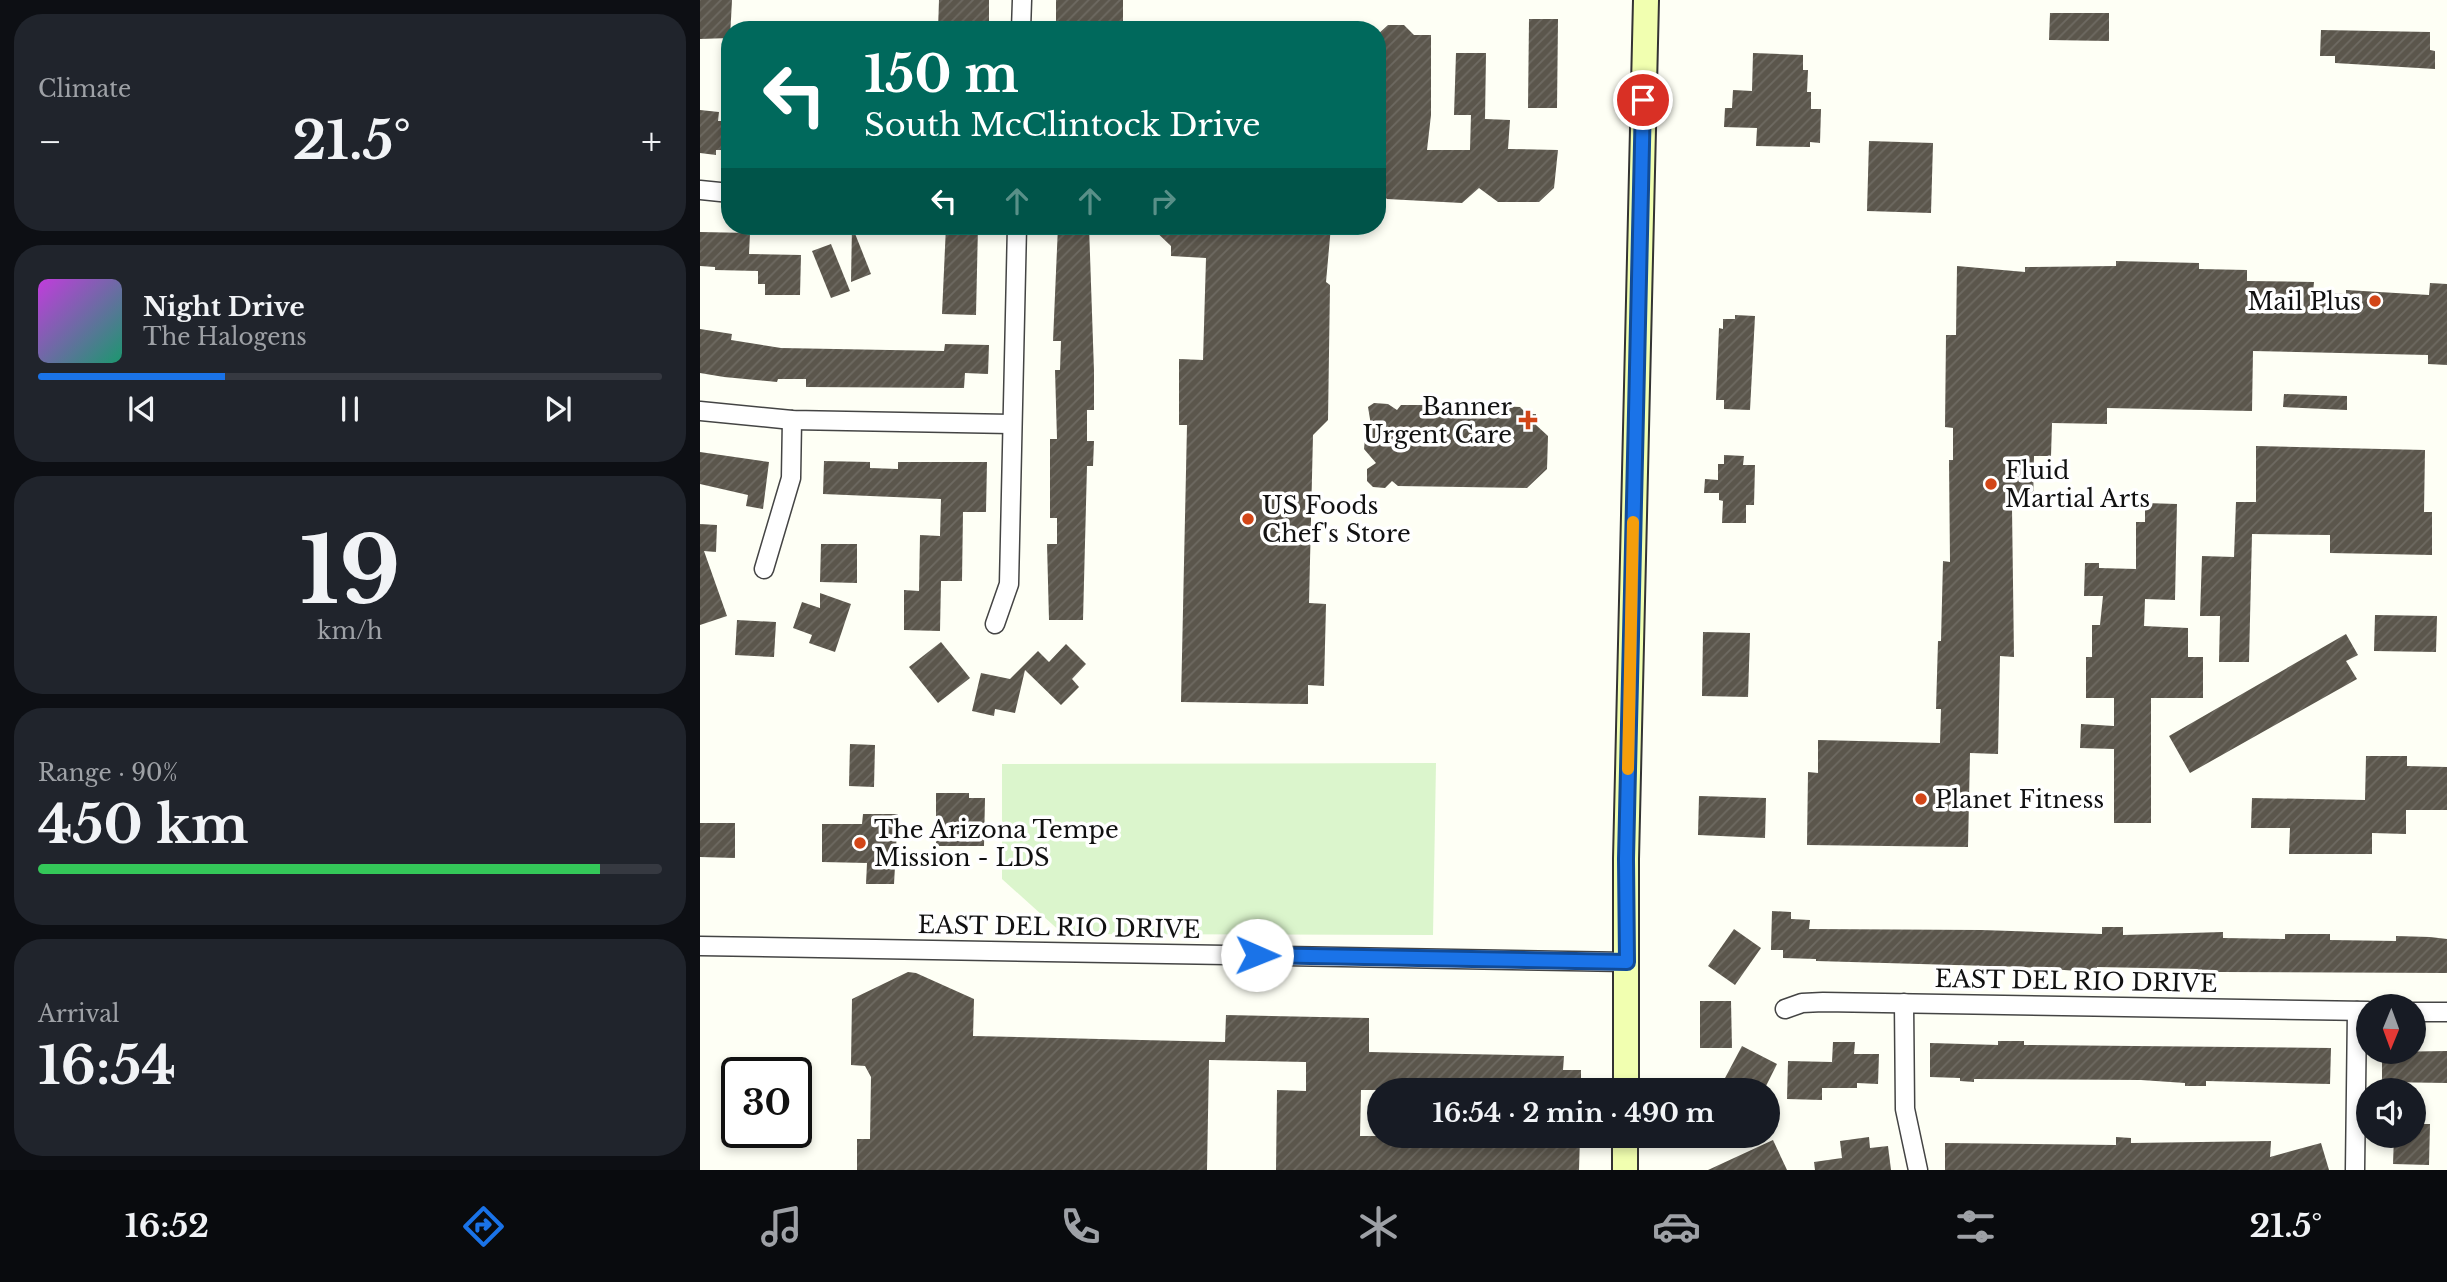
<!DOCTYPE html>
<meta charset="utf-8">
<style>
:root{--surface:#171b24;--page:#20242c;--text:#f1f3f6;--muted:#9ea1a6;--line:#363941;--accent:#1a73e8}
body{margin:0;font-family:"Libre Baskerville",serif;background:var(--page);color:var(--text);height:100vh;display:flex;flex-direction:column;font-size:26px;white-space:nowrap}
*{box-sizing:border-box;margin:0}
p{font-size:23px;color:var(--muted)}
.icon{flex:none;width:38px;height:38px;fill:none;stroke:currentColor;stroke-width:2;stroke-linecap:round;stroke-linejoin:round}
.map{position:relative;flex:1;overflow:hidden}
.drawer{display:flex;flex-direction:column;gap:14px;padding:14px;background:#0d0f14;width:700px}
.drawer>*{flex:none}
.guide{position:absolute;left:21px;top:21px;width:665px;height:214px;border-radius:28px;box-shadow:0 4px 10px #0003;background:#00695c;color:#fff;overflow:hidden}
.needle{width:46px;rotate:181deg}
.controls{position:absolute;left:1656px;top:994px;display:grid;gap:14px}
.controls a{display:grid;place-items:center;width:70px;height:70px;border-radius:50%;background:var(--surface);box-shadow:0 4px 10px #0003;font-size:35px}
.speed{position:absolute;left:21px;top:1057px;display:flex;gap:14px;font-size:35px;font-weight:700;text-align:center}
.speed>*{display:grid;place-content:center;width:91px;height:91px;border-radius:50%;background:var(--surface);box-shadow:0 4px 10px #0003;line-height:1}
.speed .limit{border:4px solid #111;border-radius:10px;background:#fff;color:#111}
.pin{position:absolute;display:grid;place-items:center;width:60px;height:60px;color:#fff;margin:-30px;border:4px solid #fff;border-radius:50%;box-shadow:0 2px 7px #0007}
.me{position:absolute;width:77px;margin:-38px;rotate:91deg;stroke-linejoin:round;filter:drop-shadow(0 0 5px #0008)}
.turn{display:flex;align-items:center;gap:24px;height:147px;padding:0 28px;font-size:32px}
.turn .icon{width:91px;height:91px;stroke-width:2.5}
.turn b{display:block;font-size:49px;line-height:60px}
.lanes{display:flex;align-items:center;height:66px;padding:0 28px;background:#0003;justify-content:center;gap:35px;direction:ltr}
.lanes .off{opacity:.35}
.big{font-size:52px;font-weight:700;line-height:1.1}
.drawer .tile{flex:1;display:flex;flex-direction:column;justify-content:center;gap:10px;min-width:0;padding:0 24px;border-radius:28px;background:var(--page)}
.drawer .dial{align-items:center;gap:0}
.dial b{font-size:91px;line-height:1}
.song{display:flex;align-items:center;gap:21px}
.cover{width:84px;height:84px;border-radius:10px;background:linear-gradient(135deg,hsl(290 70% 55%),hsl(160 70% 35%))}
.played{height:7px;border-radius:4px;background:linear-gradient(90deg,var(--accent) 30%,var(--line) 30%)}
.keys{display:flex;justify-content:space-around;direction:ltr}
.heat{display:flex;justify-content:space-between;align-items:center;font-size:38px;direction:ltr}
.charge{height:10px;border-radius:5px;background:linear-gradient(90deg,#34c759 90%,var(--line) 0)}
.trip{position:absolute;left:667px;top:1078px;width:413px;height:70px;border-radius:35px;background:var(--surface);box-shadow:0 4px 10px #0003;font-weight:700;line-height:70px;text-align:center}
.menu{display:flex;height:112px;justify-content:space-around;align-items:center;background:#090b0e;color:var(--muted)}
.menu .icon{width:49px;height:49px}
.menu .current{color:var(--accent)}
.menu b{font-size:32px;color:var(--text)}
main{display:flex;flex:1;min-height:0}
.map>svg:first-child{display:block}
.pitch{fill:#dbf5cc}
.building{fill:url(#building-hatch)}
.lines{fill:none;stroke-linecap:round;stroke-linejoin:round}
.minor-casing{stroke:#444;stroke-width:21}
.secondary-casing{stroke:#333;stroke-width:28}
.minor{stroke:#fff;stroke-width:18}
.secondary{stroke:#f1ffb0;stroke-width:24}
.route-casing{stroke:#114b97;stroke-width:18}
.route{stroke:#1a73e8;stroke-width:12}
.slow{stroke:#f59e0b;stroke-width:12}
.poi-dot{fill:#d24618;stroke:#fff;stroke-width:2.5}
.labels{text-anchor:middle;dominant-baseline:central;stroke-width:7;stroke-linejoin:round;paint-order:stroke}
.poi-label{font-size:24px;fill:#111;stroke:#fff;text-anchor:start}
.street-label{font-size:24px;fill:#111;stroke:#fff}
</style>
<main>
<section class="drawer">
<div class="tile"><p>Climate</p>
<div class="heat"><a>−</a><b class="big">21.5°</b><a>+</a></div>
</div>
<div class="tile">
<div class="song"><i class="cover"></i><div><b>Night Drive</b><p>The Halogens</p></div></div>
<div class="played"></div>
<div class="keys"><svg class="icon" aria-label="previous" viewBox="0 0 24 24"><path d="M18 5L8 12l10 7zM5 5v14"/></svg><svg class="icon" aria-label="pause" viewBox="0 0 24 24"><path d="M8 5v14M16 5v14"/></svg><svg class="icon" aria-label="next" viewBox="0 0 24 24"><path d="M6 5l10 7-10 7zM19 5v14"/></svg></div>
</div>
<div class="tile dial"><b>19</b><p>km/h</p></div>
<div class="tile"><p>Range · 90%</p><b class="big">450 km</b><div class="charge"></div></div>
<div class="tile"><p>Arrival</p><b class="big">16:54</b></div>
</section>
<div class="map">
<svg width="1747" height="1170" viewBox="0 0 1747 1170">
<defs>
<pattern id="building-hatch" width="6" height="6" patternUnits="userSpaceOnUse" patternTransform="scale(1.75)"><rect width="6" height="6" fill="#5b564c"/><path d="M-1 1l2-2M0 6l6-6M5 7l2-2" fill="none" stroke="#6e6a62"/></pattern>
</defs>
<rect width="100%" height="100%" fill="#fefff5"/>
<polygon class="pitch" points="736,763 733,935 363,934 302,879 302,764"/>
<g class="building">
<polygon points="0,0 32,0 30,38 0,39"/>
<polygon points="239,0 289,0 289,30 238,30"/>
<rect x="356" y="0" width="67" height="30"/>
<polygon points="1350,13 1409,13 1409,41 1349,40"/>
<polygon points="829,19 858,19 857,108 828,108"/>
<polygon points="688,25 704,25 714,35 731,35 731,115 727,150 770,150 771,115 754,115 756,53 786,53 785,119 810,120 808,149 858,150 854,188 839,202 798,202 779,188 762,203 687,199 678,190 677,35"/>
<polygon points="1621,30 1730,32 1730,50 1735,51 1735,69 1635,63 1635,56 1620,56"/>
<polygon points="1053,53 1103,55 1103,70 1108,70 1107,92 1111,92 1111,109 1121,109 1120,143 1110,142 1110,147 1056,146 1057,128 1024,127 1025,108 1032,108 1033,90 1052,91"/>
<polygon points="0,110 19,112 18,121 30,121 30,150 16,150 16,155 0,153"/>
<polygon points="1169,141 1233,143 1231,213 1167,211"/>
<polygon points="152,226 171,274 151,282"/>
<polygon points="246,226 278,226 276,315 242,314"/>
<polygon points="358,226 389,226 394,371 394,410 387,410 387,441 394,441 393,466 387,466 383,620 349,620 347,544 357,544 357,518 350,518 350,439 357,439 355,370 360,370 361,341 353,341"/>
<polygon points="450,226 631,226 626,282 630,285 628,420 613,435 609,603 626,604 624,686 608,685 608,704 481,702 487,425 479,425 479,359 503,360 506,258 471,256 471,246"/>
<polygon points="0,232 50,233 49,254 101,255 100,295 65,295 65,284 58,284 58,271 15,270 15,267 0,266"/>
<polygon points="131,244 150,291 131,298 112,251"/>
<polygon points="1416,261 1499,263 1499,269 1547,270 1547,281 1614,282 1613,293 1646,294 1646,290 1729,295 1730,283 1747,284 1747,365 1728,364 1728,355 1553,351 1552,411 1407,408 1407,424 1352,423 1351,456 1334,456 1333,508 1312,508 1314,657 1300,656 1298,754 1270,753 1268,847 1107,845 1108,772 1118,773 1118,740 1240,743 1241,709 1236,709 1238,641 1241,641 1243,561 1250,562 1249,460 1253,460 1253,428 1245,427 1246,335 1256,335 1257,266 1325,272 1325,267 1416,266"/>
<polygon points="1035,315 1055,316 1050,410 1024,409 1024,400 1016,400 1019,328 1023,329 1023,319 1035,319"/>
<polygon points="0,329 32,334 31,340 81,348 244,351 245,344 289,345 288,374 265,373 264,388 106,387 106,379 78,379 77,382 24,377 0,373"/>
<polygon points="1584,394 1647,396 1647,410 1583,407"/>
<polygon points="674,403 688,404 697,410 701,405 757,405 765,413 773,405 820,407 827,414 836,414 836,425 848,436 847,469 827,488 698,486 692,481 685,488 673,487 667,481 667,469 676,463 664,449 665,439 672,431 668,407"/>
<polygon points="1556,446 1725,450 1724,512 1732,512 1732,555 1630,553 1630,535 1552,534 1549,662 1519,662 1520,616 1500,616 1502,556 1534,557 1536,502 1556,502"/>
<polygon points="0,452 69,462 63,509 46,506 48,495 0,484"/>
<polygon points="1024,455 1044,456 1043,465 1055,465 1054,505 1046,505 1046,523 1022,523 1023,501 1019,500 1019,493 1004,493 1005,479 1018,480 1018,464 1024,464"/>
<polygon points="124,461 170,462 170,468 198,469 198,462 287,462 286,512 263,512 262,581 241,581 240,631 204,630 204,590 219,591 220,535 240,536 241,499 123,494"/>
<polygon points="1445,503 1477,504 1475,600 1445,599 1444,626 1488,628 1488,657 1503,657 1503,698 1451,698 1451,823 1414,823 1414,749 1380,748 1381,724 1414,726 1414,698 1386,698 1386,657 1392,657 1392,625 1400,625 1403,596 1384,596 1385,563 1399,563 1399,568 1436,569 1436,522 1445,522"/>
<polygon points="0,524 17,525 16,552 4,551 27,616 0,625"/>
<polygon points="121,544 157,544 157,583 120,582"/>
<polygon points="120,593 151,604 135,652 109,643 112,635 93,628 102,602 120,608"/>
<polygon points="1675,615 1737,616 1736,652 1674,651"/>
<polygon points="37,620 76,622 74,657 35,655"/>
<polygon points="1003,632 1050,633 1048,697 1002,696"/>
<polygon points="1646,634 1658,655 1646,661 1657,679 1490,773 1469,736"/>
<polygon points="241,642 270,678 238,703 209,667"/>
<polygon points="366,644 386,664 372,679 379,687 361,705 325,670 315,713 295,709 294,716 272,711 281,673 310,679 338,651 349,662"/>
<polygon points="150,744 175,745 174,787 149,786"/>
<polygon points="1666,756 1707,756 1707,766 1747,767 1747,810 1706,810 1706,834 1672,833 1672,854 1589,854 1590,828 1551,828 1552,798 1665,800"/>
<polygon points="236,793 269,793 269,798 285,798 284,846 236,846"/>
<polygon points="999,796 1066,798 1065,838 998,835"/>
<polygon points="163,814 198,814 194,884 166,884 167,863 122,862 122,824 162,824"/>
<polygon points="0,823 35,823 35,858 0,857"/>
<polygon points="1072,911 1091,912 1091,919 1110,920 1109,929 1281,930 1402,934 1402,927 1423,927 1423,935 1523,932 1523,938 1585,939 1585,934 1630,934 1630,940 1696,941 1696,936 1730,937 1747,939 1747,973 1522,972 1497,972 1498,969 1397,967 1396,971 1377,971 1324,967 1116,961 1116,959 1083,958 1083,950 1071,950"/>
<polygon points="1034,929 1061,948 1035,985 1008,966"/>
<polygon points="208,972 216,973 274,999 273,1036 525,1042 526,1015 669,1018 669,1052 864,1056 863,1070 881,1070 881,1090 661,1090 660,1136 880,1136 879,1170 576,1170 577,1090 606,1091 606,1062 509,1060 507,1170 157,1170 157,1139 170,1139 171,1077 165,1066 151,1065 152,999"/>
<polygon points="1000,1001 1031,1001 1032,1048 1000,1048"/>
<polygon points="1298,1041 1324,1041 1324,1045 1631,1048 1630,1084 1506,1081 1506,1086 1485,1086 1485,1083 1441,1080 1274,1079 1274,1082 1260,1081 1260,1078 1230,1077 1230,1043 1298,1045"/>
<polygon points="1133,1042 1155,1042 1154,1054 1179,1054 1178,1084 1157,1083 1157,1088 1122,1088 1122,1100 1087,1099 1088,1061 1132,1062"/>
<polygon points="1042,1046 1077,1064 1064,1090 1049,1090 1025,1078"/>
<polygon points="1747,1051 1747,1083 1682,1082 1682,1052"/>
<polygon points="1713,1124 1730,1124 1729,1165 1693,1164 1694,1136 1713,1136"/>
<polygon points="1169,1137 1170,1148 1188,1146 1191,1170 1115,1170 1114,1162 1142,1158 1140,1141"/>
<polygon points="1416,1137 1431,1138 1431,1143 1571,1141 1570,1157 1621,1143 1629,1170 1245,1170 1245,1143 1416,1145"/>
<polygon points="1073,1140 1087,1170 1008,1170"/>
</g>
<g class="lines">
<defs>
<g id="minor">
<polyline points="321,30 322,0"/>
<polyline points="0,190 30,193"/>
<polyline points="0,411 92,420 311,424"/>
<polyline points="64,569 91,478 92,420"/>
<polyline points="295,624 309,584 317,226"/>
<polyline points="0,946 927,962"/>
<polyline points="1204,1003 1205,1109 1218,1170"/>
<polyline points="1085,1009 1102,1003 1123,1002 1668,1011"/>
<polyline points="1713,1012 1747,1012"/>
<polyline points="1655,1170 1657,1011"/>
</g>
<g id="secondary">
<polyline points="926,1090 926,859 946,0"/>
<polyline points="925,1170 925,1136"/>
</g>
</defs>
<use href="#minor" class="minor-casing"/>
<use href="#secondary" class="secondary-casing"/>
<use href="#minor" class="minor"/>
<use href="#secondary" class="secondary"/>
</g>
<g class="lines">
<defs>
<polyline id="route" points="557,955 927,962 926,859 943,100"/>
</defs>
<use href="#route" class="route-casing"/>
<use href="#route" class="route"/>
<polyline class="slow" points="928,769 933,522"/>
</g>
<g class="poi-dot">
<circle cx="1675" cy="301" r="7"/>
<path d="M824.5 409.5h7v7h7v7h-7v7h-7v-7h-7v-7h7z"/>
<circle cx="1291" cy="484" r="7"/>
<circle cx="548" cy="519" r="7"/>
<circle cx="1221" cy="799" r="7"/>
<circle cx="160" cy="843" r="7"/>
</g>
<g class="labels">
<g class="poi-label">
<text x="1661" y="301" text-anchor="end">Mail Plus</text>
<text x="812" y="406" text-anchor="end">Banner<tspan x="812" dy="28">Urgent Care</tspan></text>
<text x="1305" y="470">Fluid<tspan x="1305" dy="28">Martial Arts</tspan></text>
<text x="562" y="505">US Foods<tspan x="562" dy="28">Chef's Store</tspan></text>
<text x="1235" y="799">Planet Fitness</text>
<text x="174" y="829">The Arizona Tempe<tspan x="174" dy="28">Mission - LDS</tspan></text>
</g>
<g class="street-label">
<text transform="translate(359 927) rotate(1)">EAST DEL RIO DRIVE</text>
<text transform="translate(1376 981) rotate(1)">EAST DEL RIO DRIVE</text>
</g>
</g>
</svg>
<div class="controls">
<a><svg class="needle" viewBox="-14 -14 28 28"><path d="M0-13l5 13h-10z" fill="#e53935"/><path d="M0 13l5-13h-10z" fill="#9ea1a6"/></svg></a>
<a><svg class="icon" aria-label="sound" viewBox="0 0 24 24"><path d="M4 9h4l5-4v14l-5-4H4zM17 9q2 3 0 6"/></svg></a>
</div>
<div class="speed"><div class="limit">30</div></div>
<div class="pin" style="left:943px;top:100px;background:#d93025"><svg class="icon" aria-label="arrive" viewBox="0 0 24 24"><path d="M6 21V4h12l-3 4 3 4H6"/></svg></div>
<svg class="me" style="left:557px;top:955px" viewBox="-20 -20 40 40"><circle r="19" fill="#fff"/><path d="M0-13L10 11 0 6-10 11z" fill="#1a73e8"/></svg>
<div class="trip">16:54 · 2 min · 490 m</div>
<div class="guide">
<div class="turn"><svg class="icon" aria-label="left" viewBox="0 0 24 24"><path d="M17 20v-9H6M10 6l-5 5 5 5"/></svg><div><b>150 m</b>South McClintock Drive</div></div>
<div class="lanes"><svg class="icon" aria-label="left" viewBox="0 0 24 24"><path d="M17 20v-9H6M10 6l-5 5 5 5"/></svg><svg class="icon off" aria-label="ahead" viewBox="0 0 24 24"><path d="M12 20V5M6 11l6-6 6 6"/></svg><svg class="icon off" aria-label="ahead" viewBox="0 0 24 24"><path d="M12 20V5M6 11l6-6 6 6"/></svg><svg class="icon off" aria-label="right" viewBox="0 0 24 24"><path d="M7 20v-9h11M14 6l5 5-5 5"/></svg></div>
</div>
</div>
</main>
<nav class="menu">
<b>16:52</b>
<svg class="icon current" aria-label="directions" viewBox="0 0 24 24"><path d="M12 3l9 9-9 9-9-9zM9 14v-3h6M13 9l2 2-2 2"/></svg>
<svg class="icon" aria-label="music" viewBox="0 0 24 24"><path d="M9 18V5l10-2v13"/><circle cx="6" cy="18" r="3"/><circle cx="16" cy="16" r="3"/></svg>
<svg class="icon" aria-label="phone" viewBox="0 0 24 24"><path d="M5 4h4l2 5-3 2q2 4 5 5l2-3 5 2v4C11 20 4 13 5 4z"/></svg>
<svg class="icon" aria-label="climate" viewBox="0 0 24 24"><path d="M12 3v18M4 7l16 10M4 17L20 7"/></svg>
<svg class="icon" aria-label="car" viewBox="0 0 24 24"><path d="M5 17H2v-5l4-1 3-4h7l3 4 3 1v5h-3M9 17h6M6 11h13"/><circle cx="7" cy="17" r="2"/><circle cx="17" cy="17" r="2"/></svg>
<svg class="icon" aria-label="filters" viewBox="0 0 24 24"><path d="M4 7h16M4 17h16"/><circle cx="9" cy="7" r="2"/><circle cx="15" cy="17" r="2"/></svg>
<b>21.5°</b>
</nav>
